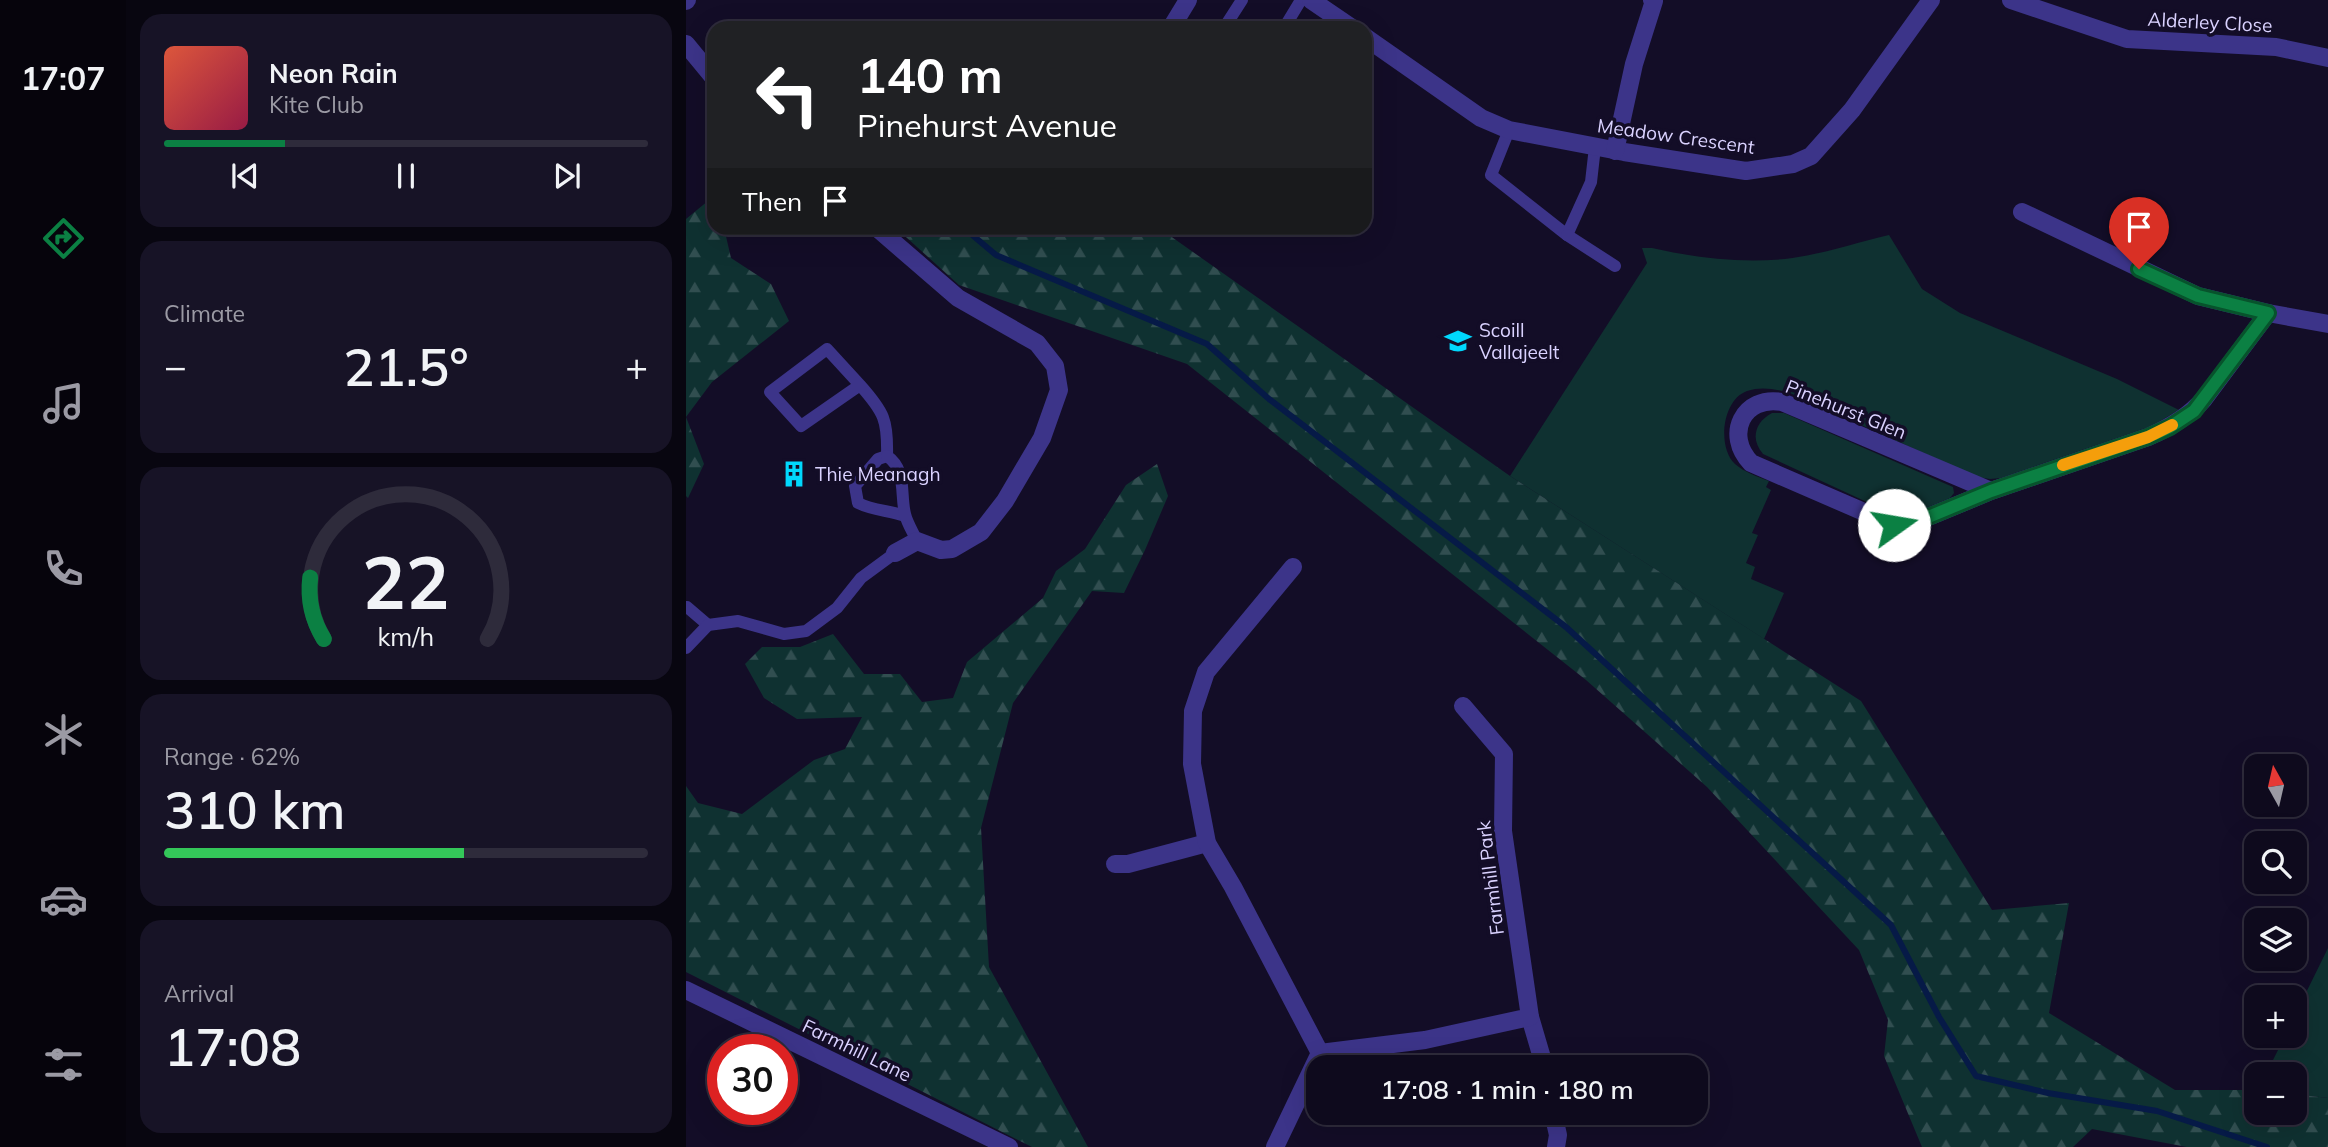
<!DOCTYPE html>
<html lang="en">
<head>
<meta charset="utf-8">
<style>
	:root { --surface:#0e0a1d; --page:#171326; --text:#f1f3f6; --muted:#9b9aa4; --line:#2e2b3b; --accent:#0b8043 }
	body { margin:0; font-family:Mulish,sans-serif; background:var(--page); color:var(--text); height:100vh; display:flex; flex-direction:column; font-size:26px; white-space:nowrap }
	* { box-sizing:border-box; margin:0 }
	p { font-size:23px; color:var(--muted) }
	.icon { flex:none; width:38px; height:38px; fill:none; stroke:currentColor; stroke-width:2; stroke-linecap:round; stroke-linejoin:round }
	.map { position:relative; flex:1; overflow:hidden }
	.sheet { display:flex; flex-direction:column; gap:14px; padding:14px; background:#080610; width:560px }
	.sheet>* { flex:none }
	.banner { position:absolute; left:21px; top:21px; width:665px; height:214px; border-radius:21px; box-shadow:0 7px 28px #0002,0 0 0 2px var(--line); background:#202124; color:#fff; overflow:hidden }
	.needle { width:46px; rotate:352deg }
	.buttons { position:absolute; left:1558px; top:754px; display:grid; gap:14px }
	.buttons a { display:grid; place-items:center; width:63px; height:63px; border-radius:14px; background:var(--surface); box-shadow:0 7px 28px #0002,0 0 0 2px var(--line); font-size:35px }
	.speed { position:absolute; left:21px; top:1034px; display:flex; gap:14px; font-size:35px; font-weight:700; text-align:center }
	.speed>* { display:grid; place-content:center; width:91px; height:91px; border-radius:50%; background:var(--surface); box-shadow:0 7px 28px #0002,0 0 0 2px var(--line); line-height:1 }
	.speed .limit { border:10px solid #d22; background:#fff; color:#111 }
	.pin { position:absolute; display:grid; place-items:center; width:60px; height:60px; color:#fff; margin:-72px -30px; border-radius:50% 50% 50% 0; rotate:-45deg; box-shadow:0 0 7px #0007 }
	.pin .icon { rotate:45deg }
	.me { position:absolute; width:77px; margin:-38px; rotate:77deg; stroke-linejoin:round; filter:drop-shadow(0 0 5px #0008) }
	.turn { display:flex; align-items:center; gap:24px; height:147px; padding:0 35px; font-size:32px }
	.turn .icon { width:91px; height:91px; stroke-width:2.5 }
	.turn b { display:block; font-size:49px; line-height:60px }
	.then { display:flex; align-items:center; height:66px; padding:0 35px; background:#0003; gap:14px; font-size:26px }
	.big { font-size:52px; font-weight:600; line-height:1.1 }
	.sheet .widget { flex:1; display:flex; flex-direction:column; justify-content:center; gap:10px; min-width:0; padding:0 24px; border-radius:21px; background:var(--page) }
	.sheet .dial { align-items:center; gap:0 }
	.dial svg { height:182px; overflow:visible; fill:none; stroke:var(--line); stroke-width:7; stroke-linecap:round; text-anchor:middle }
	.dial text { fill:var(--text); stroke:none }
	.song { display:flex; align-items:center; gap:21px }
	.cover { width:84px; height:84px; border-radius:10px; background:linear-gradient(135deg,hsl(10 70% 55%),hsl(340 70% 35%)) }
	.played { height:7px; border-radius:4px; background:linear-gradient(90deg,var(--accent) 25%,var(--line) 25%) }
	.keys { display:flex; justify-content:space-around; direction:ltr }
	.heat { display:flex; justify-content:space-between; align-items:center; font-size:38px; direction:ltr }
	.charge { height:10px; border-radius:5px; background:linear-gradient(90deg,#34c759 62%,var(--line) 0) }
	.trip { position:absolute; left:620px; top:1055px; width:402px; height:70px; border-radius:21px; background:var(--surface); box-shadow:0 7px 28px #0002,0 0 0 2px var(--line); font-weight:600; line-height:70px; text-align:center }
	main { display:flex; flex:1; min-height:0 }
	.menu { display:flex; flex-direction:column; width:126px; justify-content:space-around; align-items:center; background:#06040c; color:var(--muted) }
	.menu .icon { width:49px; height:49px }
	.menu .selected { color:var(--accent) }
	.menu b { font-size:32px; color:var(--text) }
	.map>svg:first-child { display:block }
</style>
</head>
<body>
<main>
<nav class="menu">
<b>17:07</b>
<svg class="icon selected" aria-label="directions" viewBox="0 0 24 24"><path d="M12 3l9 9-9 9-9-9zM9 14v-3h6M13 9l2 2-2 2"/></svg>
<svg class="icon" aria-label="music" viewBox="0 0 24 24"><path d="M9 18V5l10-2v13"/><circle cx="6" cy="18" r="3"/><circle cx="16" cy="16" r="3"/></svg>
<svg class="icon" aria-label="phone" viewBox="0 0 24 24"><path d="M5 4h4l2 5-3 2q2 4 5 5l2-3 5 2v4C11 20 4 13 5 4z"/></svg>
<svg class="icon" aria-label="climate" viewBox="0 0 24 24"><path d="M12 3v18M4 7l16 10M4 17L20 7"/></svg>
<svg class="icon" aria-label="car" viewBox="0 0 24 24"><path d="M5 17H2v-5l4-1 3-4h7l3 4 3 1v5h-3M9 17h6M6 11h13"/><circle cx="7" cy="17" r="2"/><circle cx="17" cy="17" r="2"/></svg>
<svg class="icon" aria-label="filters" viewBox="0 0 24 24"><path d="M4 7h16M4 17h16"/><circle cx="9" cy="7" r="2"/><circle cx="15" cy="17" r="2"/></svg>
</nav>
<section class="sheet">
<div class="widget">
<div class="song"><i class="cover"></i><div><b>Neon Rain</b><p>Kite Club</p></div></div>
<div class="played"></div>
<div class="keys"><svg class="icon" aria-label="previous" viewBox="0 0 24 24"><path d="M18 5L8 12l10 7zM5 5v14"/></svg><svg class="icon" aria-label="pause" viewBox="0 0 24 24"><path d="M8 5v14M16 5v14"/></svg><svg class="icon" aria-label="next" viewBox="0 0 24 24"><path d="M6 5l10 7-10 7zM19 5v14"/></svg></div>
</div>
<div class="widget"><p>Climate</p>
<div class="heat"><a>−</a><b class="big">21.5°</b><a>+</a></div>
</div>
<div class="widget dial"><svg viewBox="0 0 100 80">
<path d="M14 69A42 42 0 1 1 86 69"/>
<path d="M14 69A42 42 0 0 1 8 42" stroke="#0b8043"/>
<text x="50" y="56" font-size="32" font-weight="700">22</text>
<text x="50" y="72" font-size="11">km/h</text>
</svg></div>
<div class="widget"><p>Range · 62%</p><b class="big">310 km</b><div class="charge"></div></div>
<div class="widget"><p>Arrival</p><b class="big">17:08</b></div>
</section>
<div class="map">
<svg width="1642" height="1147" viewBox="0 0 1642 1147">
	<defs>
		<pattern id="forest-firs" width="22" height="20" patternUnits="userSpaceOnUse" patternTransform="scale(1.75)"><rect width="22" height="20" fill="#0f3131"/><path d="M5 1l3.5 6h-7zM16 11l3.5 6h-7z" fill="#314e50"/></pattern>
	</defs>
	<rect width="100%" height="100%" fill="#130d27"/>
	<!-- green -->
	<g fill="#0f3131">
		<path d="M1203,235L1236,289L1274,313L1431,379L1493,410L1466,426L1315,478L1304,479L1291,477L1104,393C1090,389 1075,386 1061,391C1036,400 1031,447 1049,464C1058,472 1072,477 1083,481L1080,487L1085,490L1066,533L1072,535L1060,563L1069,567L1065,579L1098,593L1078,639L824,476L961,263L956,248H966C1010,258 1053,263 1099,259C1134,255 1169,243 1203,235Z"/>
		<path d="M1086,413H1098L1267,487L1268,493L1264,498L1224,515L1218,517L1209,515L1077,454C1064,439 1069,422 1086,413Z"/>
		<path d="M1642,948V1098L1608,1094V1074H1580L1599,1036H1608V1017Z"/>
	</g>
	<!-- forest -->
	<g fill="url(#forest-firs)">
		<path d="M28,196V228H43L39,232L45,258L85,284L103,321L26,382L0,417V219Z"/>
		<path d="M210,228H473L824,476L1175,701L1306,910L1383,903L1363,1013L1489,1090H1570V1113H1608V1094L1642,1098V1147H1501L1406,1129L1387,1147H1236L1198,1056L1202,1020L1173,950L1021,787L900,680L501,364L273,285Z"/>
		<path d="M0,417L18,464L2,498L0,496Z"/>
		<path d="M471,464L482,496L459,550L438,593L406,591L327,703L295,828L303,967L402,1147H346L0,972V786L12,803L56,814L128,760L159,749L176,717L111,719L78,698L59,664L76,647H114L147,634L178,674H214L236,702L267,698L281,662L357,598L370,571L399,549L440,485Z"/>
	</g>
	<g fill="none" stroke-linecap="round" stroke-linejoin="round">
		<!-- stream -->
		<path stroke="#061a47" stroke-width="6" d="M278,228L310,255L521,344L583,399L880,627L1205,925L1253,1017L1290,1076L1362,1093L1471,1111L1581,1147"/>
		<!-- service -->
		<g stroke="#3c3489" stroke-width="12">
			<path d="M538,28L556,0"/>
			<path d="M598,28L615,0"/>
			<path d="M823,130L805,175L881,235L905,182L909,147"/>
			<path d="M881,235L929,266"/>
			<path d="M174,385L141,349L84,392L115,426L174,385C198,412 202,420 201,456"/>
			<path d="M201,456L192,459L169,486L172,503C188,511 203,510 219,516"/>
			<path d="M201,456C221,470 214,493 219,514C221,523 227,532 231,541"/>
			<path d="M1,607L22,625"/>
			<path d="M0,648L22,625L52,621L98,634L120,631L151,608L175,578L209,553"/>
		</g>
		<!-- minor -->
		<g stroke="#3c3489" stroke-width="18">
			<path d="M625,0L666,28"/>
			<path d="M1325,0L1441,39L1590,47L1642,58"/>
			<path d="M0,1L1,0"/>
			<path d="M485,28L502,0"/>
			<path d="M679,37L795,118L823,130L938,152L1060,171L1107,164L1125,156L1166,110L1245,0"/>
			<path d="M0,44L28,78"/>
			<path d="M929,151L948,64L968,1L966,0"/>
			<path d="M1336,212L1512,296L1582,313L1642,324"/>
			<path d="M191,228L272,298L351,343L369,366L373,390L356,438L319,501L295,532L266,549L255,550L231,541L209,553"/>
			<path d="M1305,491L1096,402C1057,395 1038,435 1065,463L1208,525H1223L1305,491L1462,437C1483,428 1503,416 1518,399L1582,313"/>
			<path d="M429,864H442L521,843"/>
			<path d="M0,990L323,1147"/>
			<path d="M844,1017L859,1068"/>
			<path d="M634,1053L739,1040L844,1017L817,831L818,754L777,706"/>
			<path d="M867,1113L872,1135L870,1147"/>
			<path d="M589,1147L634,1053L547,887L521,843L506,764L507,711L520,672L607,567"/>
		</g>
	</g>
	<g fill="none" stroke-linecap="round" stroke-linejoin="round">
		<!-- route casing -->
		<g stroke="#07532c" stroke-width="18">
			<path id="route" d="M1208,525H1223L1305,491L1462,437L1484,427L1508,411L1582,313L1512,296L1453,269"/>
		</g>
		<!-- route -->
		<use href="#route" stroke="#0b8043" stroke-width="12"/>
		<!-- slow -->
		<path stroke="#f59e0b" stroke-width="12" d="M1377,465L1462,437L1486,425"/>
	</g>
	<!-- icons -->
	<defs>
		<g id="school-bare" transform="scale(2.1)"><path d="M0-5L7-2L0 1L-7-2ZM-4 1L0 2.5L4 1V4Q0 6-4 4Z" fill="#00d8fd" stroke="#130d27" stroke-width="2.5" paint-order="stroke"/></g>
		<g id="building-bare" transform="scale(2.1)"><path d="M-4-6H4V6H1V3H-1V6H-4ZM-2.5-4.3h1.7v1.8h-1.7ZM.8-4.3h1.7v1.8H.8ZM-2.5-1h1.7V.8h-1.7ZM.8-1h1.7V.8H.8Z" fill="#00d8fd" stroke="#130d27" stroke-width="2.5" paint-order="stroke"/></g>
	</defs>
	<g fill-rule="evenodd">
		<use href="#school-bare" x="772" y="341"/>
		<use href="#building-bare" x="108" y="474"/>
	</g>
	<g text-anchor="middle" stroke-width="7" stroke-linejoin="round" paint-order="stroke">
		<!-- street labels -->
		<g font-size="19" fill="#dad2ff" stroke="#130d27">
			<text transform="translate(1524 22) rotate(3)" y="7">Alderley Close</text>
			<text transform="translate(990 136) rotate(8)" y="7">Meadow Crescent</text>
			<text transform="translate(1160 409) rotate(22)" y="7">Pinehurst Glen</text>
			<text transform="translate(804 878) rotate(-97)" y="7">Farmhill Park</text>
			<text transform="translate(171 1050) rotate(26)" y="7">Farmhill Lane</text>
		</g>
		<!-- poi labels -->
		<g font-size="19" fill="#dad2ff" stroke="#130d27" text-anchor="start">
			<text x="793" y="337">Scoill<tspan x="793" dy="22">Vallajeelt</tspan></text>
			<text x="129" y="481">Thie Meanagh</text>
		</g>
	</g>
</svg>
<div class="buttons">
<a><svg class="needle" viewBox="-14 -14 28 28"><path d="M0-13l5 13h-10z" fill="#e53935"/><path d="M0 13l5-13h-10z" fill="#9b9aa4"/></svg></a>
<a><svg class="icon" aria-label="search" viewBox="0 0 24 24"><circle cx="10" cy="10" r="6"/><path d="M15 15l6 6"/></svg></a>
<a><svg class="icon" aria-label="layers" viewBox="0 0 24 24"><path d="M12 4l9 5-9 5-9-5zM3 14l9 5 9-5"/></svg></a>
<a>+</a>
<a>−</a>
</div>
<div class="speed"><div class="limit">30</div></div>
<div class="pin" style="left:1453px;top:269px;background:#d93025"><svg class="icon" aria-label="arrive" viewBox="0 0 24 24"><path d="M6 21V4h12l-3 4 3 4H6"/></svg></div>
<svg class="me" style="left:1208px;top:525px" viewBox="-20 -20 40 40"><circle r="19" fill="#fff"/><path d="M0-13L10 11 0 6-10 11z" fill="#0b8043"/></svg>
<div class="trip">17:08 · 1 min · 180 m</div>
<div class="banner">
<div class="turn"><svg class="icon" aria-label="left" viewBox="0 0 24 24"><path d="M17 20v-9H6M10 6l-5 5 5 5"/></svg><div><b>140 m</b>Pinehurst Avenue</div></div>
<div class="then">Then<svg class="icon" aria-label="arrive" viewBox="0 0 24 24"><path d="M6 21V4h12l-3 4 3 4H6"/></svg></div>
</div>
</div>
</main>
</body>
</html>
